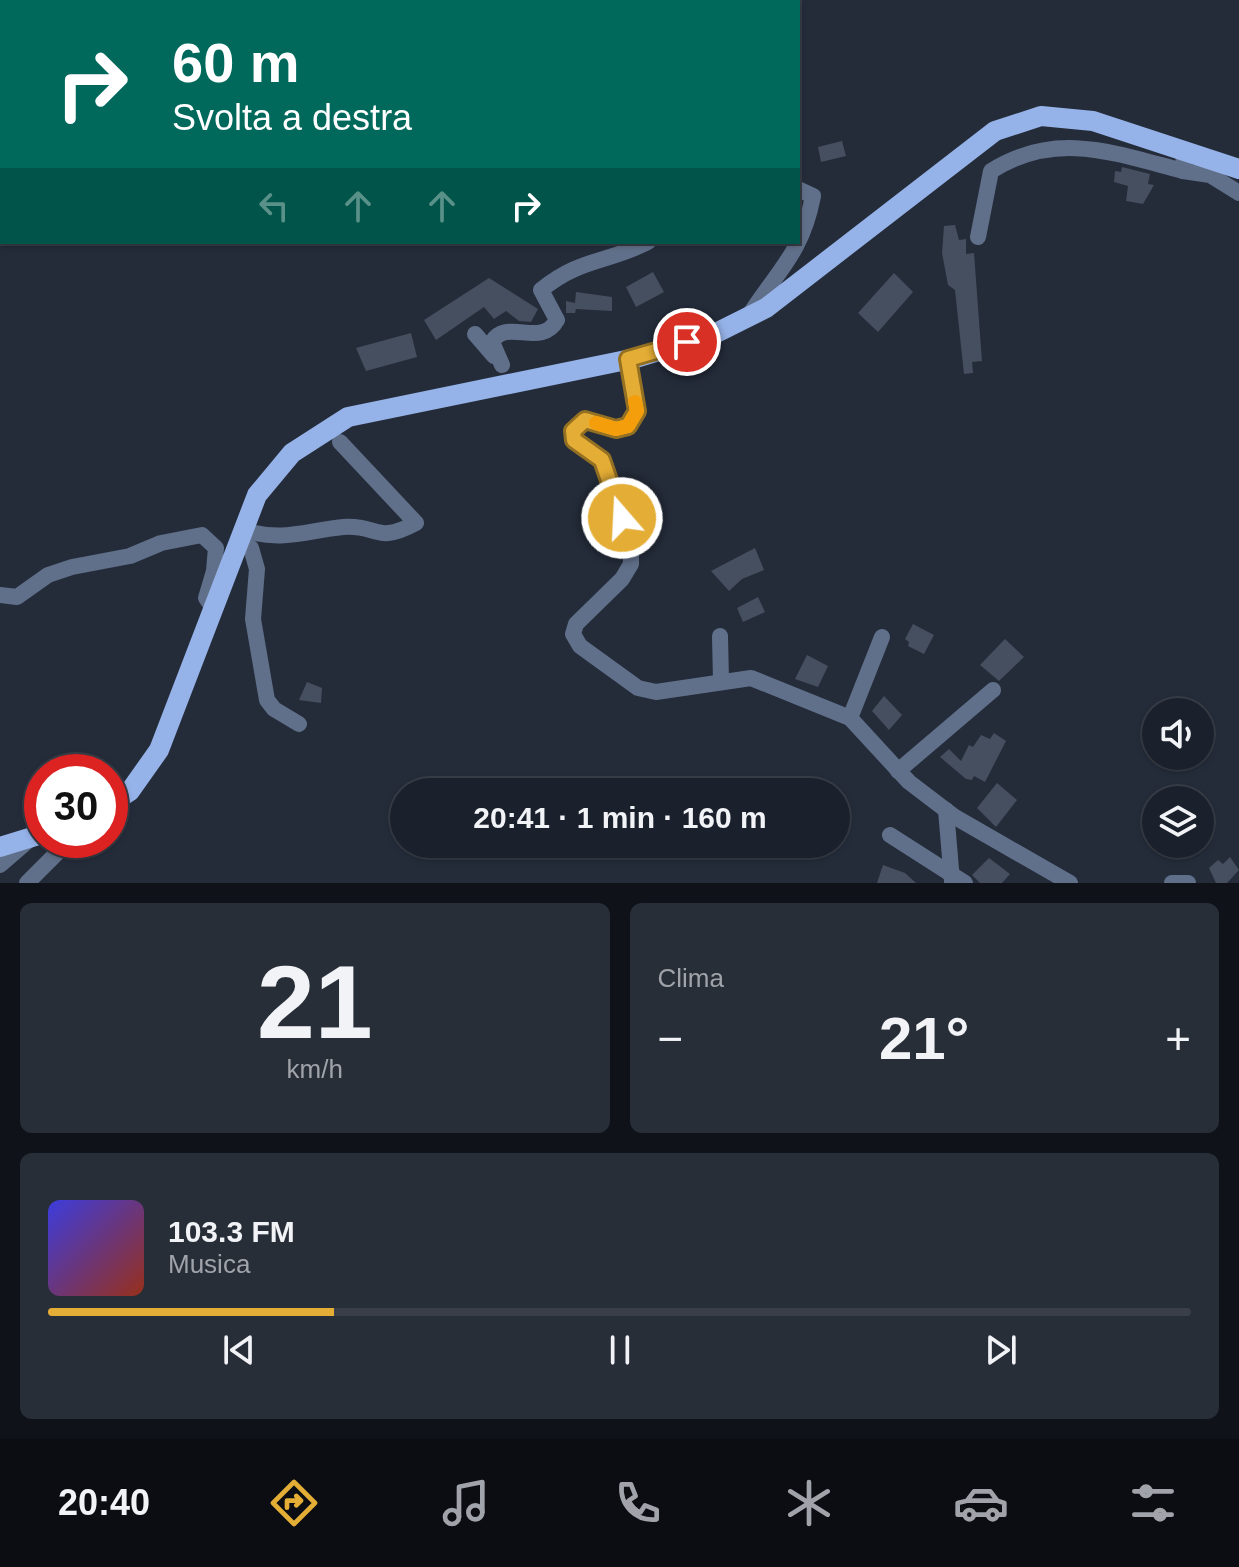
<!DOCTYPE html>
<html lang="it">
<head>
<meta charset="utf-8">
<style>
	:root { --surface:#1b212c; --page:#282e38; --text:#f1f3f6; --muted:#a0a3a9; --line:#393e48; --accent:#e4ad35 }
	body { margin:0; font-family:Helvetica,sans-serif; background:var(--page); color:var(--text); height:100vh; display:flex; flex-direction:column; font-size:30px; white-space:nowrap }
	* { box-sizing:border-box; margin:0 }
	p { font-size:26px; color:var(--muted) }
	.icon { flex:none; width:44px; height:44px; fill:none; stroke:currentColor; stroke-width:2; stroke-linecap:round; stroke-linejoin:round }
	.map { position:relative; height:883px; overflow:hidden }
	.details { display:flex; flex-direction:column; gap:20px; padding:20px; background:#0f1218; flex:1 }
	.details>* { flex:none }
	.top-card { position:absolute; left:0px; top:0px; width:800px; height:244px; box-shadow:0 2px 6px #0004,0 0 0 2px var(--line); background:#00695c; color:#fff; overflow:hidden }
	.controls { position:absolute; left:1142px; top:698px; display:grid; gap:16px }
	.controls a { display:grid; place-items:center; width:72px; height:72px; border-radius:50%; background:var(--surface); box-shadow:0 2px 6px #0004,0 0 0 2px var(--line); font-size:40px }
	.speed { position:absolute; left:24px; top:754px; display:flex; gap:16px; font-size:40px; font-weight:700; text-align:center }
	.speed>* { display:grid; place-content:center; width:104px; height:104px; border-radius:50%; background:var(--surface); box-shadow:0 2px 6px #0004,0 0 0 2px var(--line); line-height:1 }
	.speed .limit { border:12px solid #d22; background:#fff; color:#111 }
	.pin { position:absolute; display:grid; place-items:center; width:68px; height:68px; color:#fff; margin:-34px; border:4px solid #fff; border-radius:50%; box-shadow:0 2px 8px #0007 }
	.me { position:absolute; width:88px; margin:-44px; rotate:341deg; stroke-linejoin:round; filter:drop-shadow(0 0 6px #0008) }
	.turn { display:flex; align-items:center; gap:28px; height:168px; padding:0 40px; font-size:36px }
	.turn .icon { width:104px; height:104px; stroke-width:2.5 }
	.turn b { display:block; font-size:56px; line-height:68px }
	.lanes { display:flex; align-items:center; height:76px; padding:0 40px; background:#0003; justify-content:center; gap:40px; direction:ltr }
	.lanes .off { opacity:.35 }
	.big { font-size:60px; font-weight:600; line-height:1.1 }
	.details .card { flex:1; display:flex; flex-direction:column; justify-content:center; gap:12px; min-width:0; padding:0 28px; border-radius:12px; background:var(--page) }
	.details .dial { align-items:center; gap:0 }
	.dial b { font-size:104px; line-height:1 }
	.song { display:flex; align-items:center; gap:24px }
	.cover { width:96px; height:96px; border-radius:12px; background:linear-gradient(135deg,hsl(240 70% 55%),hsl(10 70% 35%)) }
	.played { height:8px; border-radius:4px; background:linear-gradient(90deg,var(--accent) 25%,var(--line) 25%) }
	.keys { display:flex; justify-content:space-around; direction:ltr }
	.heat { display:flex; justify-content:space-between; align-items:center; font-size:44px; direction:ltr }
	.details .tiles { flex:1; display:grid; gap:20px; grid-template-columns:1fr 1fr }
	.card:last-child { grid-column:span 2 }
	.trip { position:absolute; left:390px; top:778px; width:460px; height:80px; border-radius:40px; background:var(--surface); box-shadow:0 2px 6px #0004,0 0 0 2px var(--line); font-weight:600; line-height:80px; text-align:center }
	.dock { display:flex; height:128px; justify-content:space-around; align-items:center; background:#0b0d12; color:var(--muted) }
	.dock .icon { width:56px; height:56px }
	.dock .selected { color:var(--accent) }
	.dock b { font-size:36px; color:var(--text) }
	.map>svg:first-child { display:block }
</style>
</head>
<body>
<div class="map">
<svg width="1239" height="883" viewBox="0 0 1239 883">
	<rect width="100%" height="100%" fill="#242c3a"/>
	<!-- building -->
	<g fill="#464f5f">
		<path d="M842,141L846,156L821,162L818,147Z"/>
		<path d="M1122,167L1150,174L1148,184L1154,185L1143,204L1126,201L1128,186L1114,182L1115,171L1121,172Z"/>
		<path d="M955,225L959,240L966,239V254L974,253L982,361L972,362L973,373L964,374L955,290L948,285L942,253L944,226Z"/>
		<path d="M653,272L664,292L636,307L626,287Z"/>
		<path d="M894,273L913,292L878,332L858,313Z"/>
		<path d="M489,278L538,309L531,322L519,321L506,311L494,319L484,307L436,340L424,320Z"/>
		<path d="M576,292L612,297V311L576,309L575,313H566V301L575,303Z"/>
		<path d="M411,333L417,357L366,371L356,348Z"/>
		<path d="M755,548L764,570L742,579L729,591L711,571Z"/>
		<path d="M758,597L765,612L743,622L737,608Z"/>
		<path d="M913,624L934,635L924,654L908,646L909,642L905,639Z"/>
		<path d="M1005,639L1024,657L999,681L980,665Z"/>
		<path d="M807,655L828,666L818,687L795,679Z"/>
		<path d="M307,682L322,688L321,703L299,700Z"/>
		<path d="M884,696L902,715L889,730L872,711Z"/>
		<path d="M994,733L1006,741L985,782L974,776L972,780L966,779L940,757L949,749L961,761L969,745L973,747L981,735L990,739Z"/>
		<path d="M997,783L1017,800L996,827L977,808Z"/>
		<path d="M1230,857L1239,870L1227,883H1216L1209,868L1218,860L1223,864Z"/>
		<path d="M989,858L1010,874L1002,883H980L972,875Z"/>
		<path d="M883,865L905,873L916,883H877Z"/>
	</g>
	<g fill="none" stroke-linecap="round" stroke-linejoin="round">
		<!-- minor -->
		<g stroke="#61708a" stroke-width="16">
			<path d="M426,2L429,0"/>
			<path d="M0,52H2"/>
			<path d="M1183,171L1210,175L1239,193"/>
			<path d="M978,237L991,171C1056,130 1114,153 1183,171L1184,151"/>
			<path d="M748,317C777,271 802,254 813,196L798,189"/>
			<path d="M475,334L494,356"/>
			<path d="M628,359L637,411L628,426L616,429L585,420L573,431L574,440L602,460L631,546V564L622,579L576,624L573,634L580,646L638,688L656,692L751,678L850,718L909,782L955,817L1070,883"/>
			<path d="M502,365L492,342C507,317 541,349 557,320L541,290C580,258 607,263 648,242"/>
			<path d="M243,530C283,542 304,531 343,527C378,524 375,545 416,523L340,442"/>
			<path d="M251,548L257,569L253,619L267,700L274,709L299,724"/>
			<path d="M0,595L17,597L48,575L72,567L130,556L161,543L202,535L216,548L214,571L206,598L213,608"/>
			<path d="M720,636L721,681"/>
			<path d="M850,718L882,637"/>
			<path d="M898,771L993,690"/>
			<path d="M946,810L952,881"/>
			<path d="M890,835L965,883"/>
			<path d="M0,865L29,840"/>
			<path d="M27,883L70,840"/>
			<path d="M1172,883H1188"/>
		</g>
		<!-- major -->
		<g stroke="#96b3e9" stroke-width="20">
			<path d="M266,0L272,2"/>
			<path d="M463,2L465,0"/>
			<path d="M110,804L130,791L159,750L257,495L292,453L348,417L636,358L712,335L766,308L995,131L1041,116L1093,121L1239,169"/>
			<path d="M0,847L42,834"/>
		</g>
	</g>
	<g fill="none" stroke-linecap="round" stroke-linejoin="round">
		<!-- route casing -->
		<g stroke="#947022" stroke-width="20">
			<path id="route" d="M622,518L602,460L574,440L573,431L585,420L616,429L628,426L637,411L628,359L687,342"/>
		</g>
		<!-- route -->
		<use href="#route" stroke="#e4ad35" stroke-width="14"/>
		<!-- slow -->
		<path stroke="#f59e0b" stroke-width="14" d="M596,423L616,429L628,426L637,411L635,402"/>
	</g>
</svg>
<div class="controls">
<a><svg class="icon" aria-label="sound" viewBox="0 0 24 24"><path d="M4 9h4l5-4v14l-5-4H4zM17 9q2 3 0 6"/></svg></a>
<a><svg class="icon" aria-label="layers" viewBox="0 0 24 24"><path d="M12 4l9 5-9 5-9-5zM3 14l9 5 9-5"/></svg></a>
</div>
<div class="speed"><div class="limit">30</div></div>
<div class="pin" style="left:687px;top:342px;background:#d93025"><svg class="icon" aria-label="arrive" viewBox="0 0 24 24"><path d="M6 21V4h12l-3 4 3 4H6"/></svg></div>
<svg class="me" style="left:622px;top:518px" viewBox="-20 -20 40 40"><circle r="17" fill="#e4ad35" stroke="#fff" stroke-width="3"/><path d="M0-11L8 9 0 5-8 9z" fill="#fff"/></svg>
<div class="trip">20:41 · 1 min · 160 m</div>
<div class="top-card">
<div class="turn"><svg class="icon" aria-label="right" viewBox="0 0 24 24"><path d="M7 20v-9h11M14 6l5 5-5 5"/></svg><div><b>60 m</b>Svolta a destra</div></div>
<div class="lanes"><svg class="icon off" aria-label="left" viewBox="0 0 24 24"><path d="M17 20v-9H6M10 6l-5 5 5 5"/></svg><svg class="icon off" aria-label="ahead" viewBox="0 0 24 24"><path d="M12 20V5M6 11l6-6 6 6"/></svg><svg class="icon off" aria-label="ahead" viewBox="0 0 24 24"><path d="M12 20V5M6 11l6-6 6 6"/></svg><svg class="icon" aria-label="right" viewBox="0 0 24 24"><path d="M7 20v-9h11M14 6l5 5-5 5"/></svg></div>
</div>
</div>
<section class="details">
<div class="tiles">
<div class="card dial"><b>21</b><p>km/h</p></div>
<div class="card"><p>Clima</p>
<div class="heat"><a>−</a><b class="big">21°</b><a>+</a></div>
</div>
<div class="card">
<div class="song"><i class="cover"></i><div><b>103.3 FM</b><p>Musica</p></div></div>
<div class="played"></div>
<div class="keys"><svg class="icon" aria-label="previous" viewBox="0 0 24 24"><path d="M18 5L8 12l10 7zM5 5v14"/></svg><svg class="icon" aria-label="pause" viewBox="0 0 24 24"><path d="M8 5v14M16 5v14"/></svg><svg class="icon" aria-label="next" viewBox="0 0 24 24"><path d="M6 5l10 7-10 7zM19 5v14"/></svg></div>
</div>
</div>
</section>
<nav class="dock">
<b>20:40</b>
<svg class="icon selected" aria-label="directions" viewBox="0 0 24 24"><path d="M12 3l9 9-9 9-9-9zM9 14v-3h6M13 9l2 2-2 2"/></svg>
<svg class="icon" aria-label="music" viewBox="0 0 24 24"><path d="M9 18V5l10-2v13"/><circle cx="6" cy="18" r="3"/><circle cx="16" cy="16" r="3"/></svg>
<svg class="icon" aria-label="phone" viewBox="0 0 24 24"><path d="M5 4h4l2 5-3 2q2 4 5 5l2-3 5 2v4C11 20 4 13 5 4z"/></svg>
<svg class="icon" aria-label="climate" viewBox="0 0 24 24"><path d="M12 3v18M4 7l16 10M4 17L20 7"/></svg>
<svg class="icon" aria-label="car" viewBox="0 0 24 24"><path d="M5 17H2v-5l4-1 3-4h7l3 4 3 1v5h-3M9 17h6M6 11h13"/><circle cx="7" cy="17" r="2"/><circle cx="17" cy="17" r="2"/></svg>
<svg class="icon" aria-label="filters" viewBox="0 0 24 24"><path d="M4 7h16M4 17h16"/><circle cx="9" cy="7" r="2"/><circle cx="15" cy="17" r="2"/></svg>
</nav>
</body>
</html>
